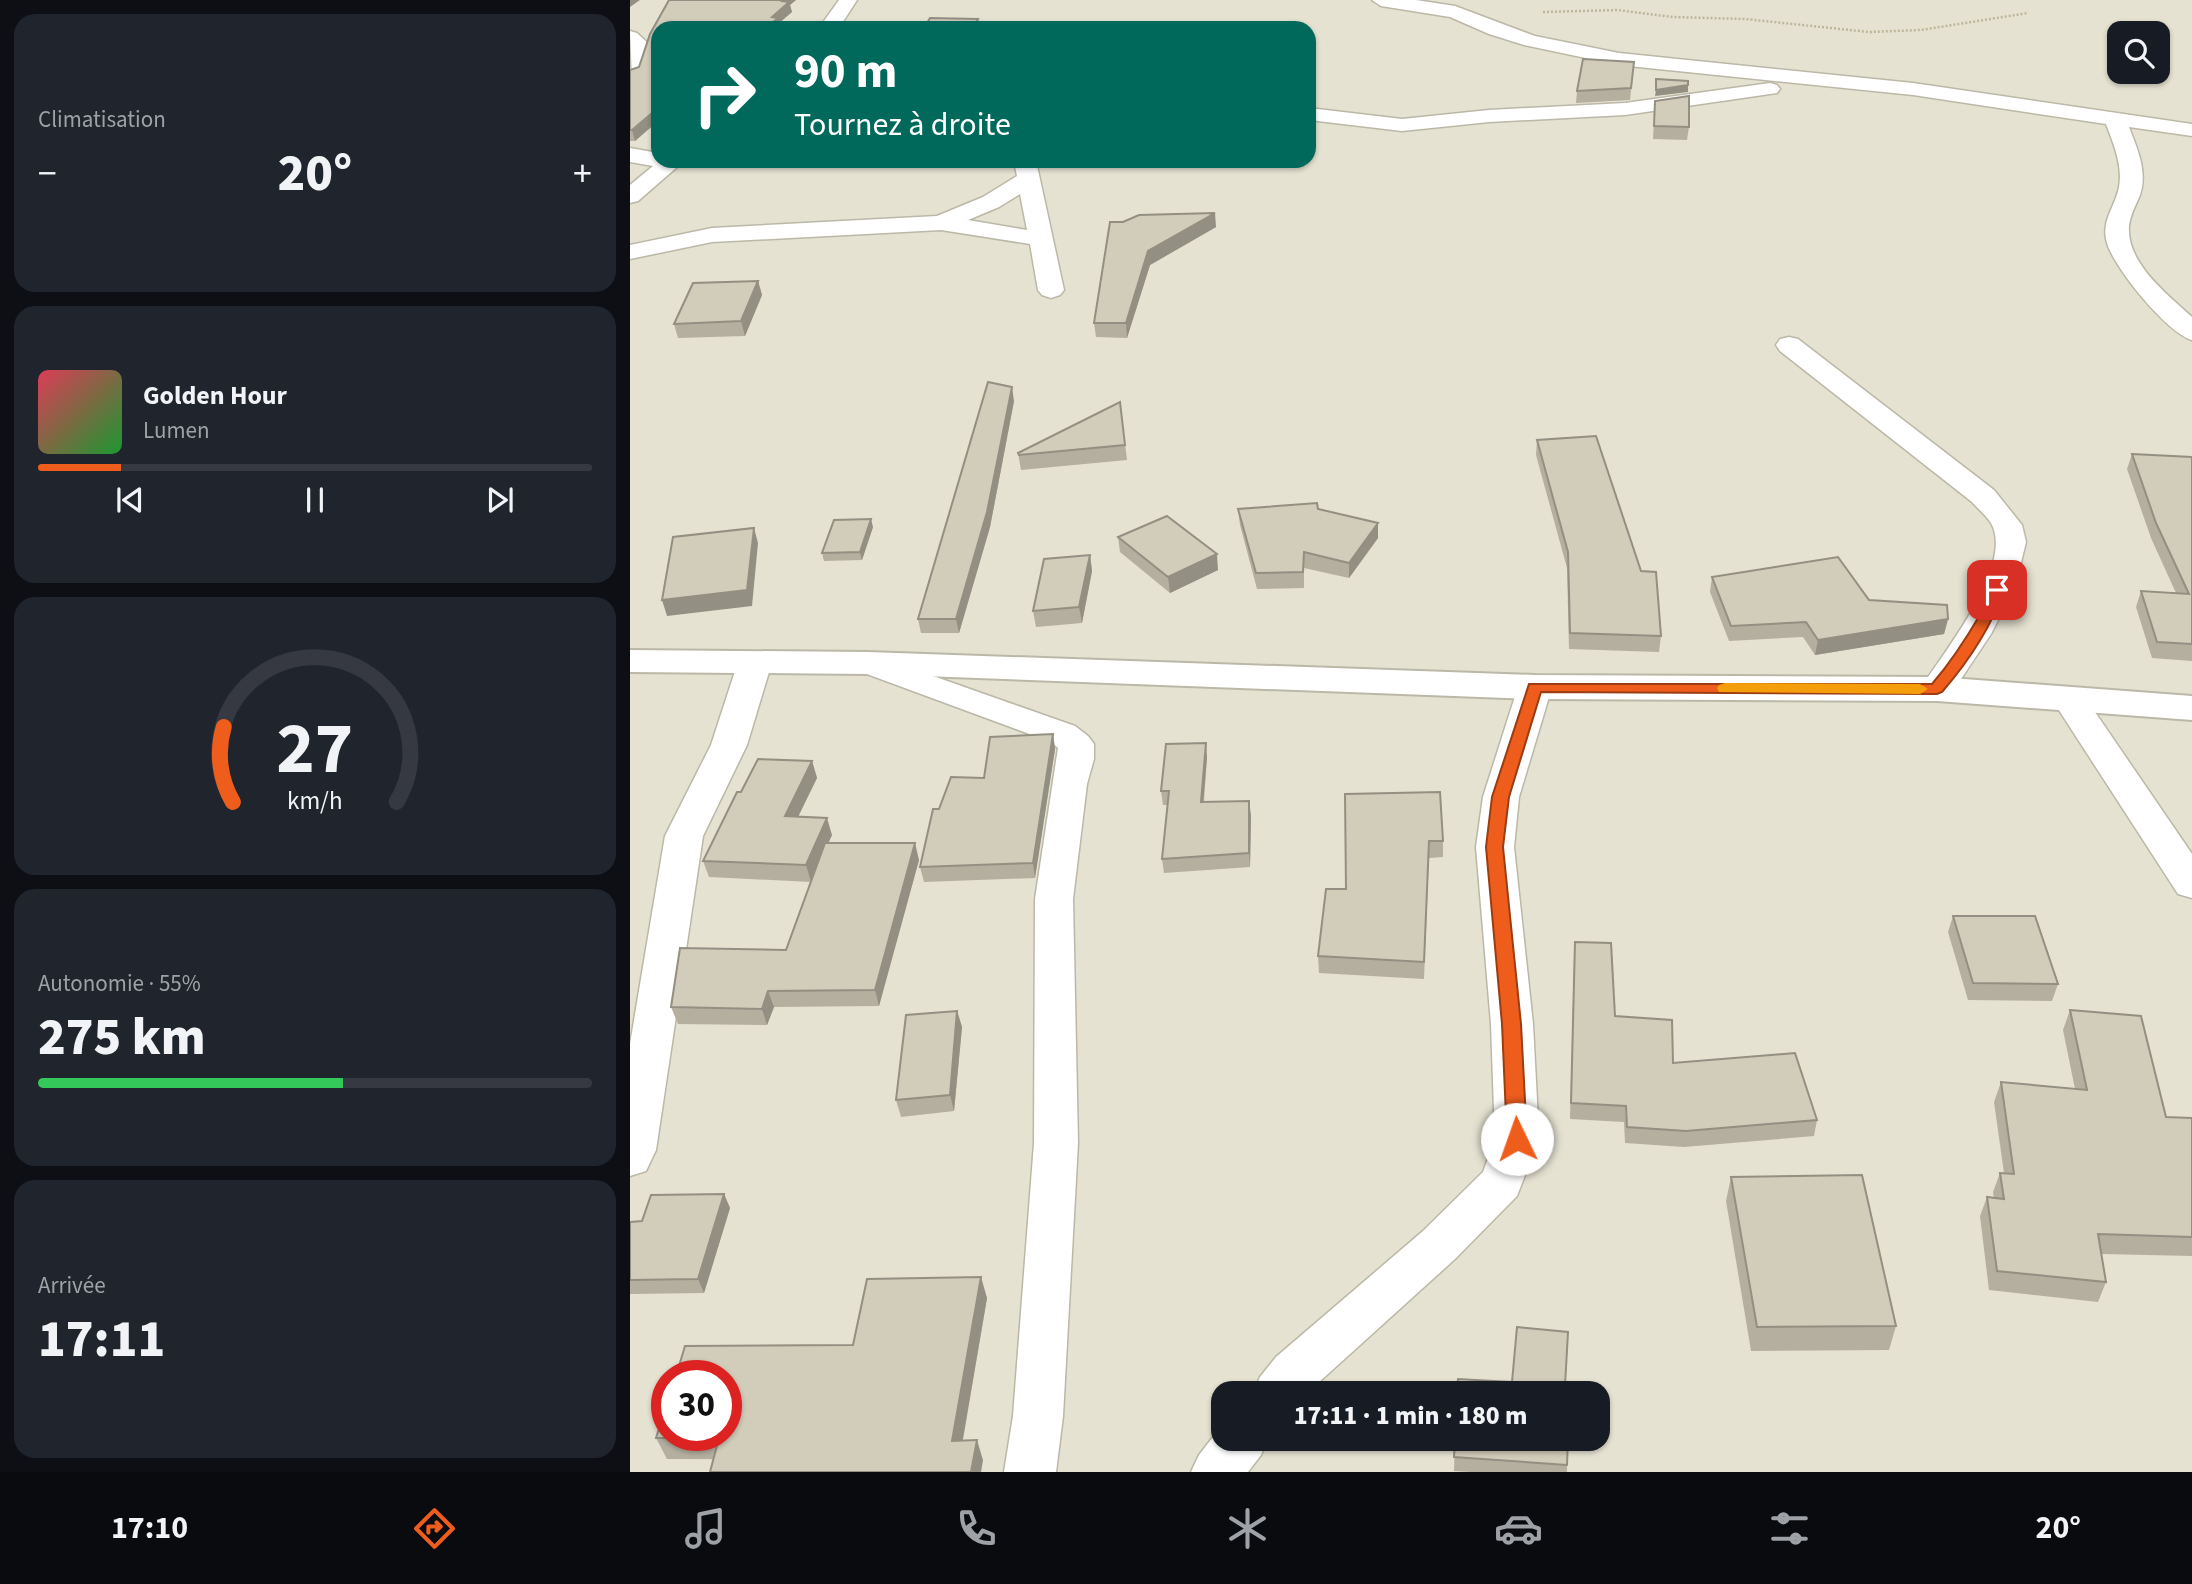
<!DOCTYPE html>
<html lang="fr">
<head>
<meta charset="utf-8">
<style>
	:root { --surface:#171b24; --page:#20242c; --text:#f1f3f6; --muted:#9ea1a6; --line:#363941; --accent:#ef5d1d }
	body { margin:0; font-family:"Source Sans 3",sans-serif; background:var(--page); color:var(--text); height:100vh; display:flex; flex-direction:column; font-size:26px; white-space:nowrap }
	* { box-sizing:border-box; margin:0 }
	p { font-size:23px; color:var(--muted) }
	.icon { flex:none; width:38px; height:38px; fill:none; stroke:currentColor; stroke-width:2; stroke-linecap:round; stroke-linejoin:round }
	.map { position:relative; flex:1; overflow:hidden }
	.panel { display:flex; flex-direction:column; gap:14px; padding:14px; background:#0d0f14; width:630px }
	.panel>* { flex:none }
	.banner { position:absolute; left:21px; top:21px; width:665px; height:147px; border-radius:21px; box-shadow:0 2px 5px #0004; background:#00695c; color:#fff; overflow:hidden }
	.controls { position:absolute; left:1477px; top:21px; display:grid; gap:14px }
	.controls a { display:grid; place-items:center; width:63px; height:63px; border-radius:14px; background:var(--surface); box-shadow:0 2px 5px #0004; font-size:35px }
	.speed { position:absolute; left:21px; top:1360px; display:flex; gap:14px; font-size:35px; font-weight:700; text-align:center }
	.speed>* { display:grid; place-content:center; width:91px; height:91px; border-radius:50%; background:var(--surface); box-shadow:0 2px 5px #0004; line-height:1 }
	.speed .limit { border:10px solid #d22; background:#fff; color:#111 }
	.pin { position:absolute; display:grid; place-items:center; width:60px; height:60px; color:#fff; margin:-30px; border-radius:14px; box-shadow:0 4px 10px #0006 }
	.me { position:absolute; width:77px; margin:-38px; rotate:357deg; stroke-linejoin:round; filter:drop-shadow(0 0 5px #0008) }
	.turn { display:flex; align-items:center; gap:24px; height:147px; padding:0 28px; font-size:32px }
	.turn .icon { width:91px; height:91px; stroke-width:2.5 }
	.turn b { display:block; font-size:49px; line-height:60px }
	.big { font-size:52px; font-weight:800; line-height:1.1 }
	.panel .tile { flex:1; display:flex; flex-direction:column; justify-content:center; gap:10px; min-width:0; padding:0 24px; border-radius:21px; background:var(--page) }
	.panel .dial { align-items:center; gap:0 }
	.dial svg { height:182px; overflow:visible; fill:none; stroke:var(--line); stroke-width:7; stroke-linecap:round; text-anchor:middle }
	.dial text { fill:var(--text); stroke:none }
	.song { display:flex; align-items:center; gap:21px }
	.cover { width:84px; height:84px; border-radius:10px; background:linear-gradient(135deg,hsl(350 70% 55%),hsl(130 70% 35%)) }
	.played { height:7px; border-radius:4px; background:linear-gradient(90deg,var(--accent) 15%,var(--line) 15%) }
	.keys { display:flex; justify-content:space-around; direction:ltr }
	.heat { display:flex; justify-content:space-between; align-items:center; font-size:38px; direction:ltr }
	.charge { height:10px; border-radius:5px; background:linear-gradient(90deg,#34c759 55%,var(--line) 0) }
	.trip { position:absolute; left:581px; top:1381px; width:399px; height:70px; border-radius:21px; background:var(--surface); box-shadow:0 2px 5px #0004; font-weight:800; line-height:70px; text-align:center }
	.tabs { display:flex; height:112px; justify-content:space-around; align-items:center; background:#090b0e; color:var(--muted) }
	.tabs .icon { width:49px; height:49px }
	.tabs .active { color:var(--accent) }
	.tabs b { font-size:32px; color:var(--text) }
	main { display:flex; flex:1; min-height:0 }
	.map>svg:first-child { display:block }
</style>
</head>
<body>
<main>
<section class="panel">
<div class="tile"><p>Climatisation</p>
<div class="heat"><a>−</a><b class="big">20°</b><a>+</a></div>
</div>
<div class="tile">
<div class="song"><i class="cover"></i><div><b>Golden Hour</b><p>Lumen</p></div></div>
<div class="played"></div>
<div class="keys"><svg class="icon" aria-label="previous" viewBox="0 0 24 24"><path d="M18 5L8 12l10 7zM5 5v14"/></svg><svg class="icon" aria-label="pause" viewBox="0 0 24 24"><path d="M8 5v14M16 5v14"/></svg><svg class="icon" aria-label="next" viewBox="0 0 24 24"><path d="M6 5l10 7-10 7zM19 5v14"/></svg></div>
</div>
<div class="tile dial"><svg viewBox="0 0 100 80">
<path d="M14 69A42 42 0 1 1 86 69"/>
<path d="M14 69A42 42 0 0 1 10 36" stroke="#ef5d1d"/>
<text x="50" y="56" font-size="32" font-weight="700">27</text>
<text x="50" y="72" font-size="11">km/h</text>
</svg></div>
<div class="tile"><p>Autonomie · 55%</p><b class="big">275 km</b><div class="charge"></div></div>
<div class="tile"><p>Arrivée</p><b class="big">17:11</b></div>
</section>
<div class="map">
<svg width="1562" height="1472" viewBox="0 0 1562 1472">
	<rect width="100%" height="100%" fill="#f1efe4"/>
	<!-- residential -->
	<path fill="#e5e2d2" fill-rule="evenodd" d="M0,0H1562V1472H0ZM28,28H679V161H28ZM1489,33H1528V72H1489ZM37,1376H96V1435H37ZM593,1393H968V1438H593Z"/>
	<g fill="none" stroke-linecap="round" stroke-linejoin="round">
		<!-- minor casing -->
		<g stroke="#bcb8a7" stroke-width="3">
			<g id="minor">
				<path d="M209,0H227L209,28H189Z"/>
				<path d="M742,0H786L825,6L905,36L989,53L1283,83L1562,124V136L1499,127C1507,148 1518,172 1510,195C1506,205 1500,215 1499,226C1496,263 1538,295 1562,317V340C1538,334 1480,264 1476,239C1472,219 1486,205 1489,187C1493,165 1483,143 1476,124L1283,95L989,65L894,45L859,34L820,17L751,6Z"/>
				<path d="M0,31L7,33L21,46L9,76L2,78Z"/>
				<path d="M1140,83L1147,85L1150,89L1147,93L995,115L859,122L772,131L679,120V108L772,119L859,110L995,103Z"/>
				<path d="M0,148L28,153V161H54L8,201L0,203V185L23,166L0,162Z"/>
				<path d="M384,161H406L434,290L430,295L421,298L412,295L408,290L400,244L311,230L82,242L0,259V245L82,228L307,216L353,197L387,176ZM390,194L397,230L338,220L369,207Z"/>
				<path d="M1159,337L1168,339L1364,490L1392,525L1396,542L1385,587L1361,634L1319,697L1307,700L1295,697L1290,689C1312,655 1385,565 1361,523C1356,515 1348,509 1342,502L1150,351L1146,345L1150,339Z"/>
				<path d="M125,652L137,655L142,662L117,745L73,836L26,1150L16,1171L0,1176V1044L35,836L81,745L108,662L113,655Z"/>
				<path d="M238,653L445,726L458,736L464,744V759L457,784L443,899L448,1143L433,1416L426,1472H374L383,1416L404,1143L405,899L428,748L421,742L226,670L221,663L226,656Z"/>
				<path d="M905,676L917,679L922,687L889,797L884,847L903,1024L909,1139L887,1196L825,1259L677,1393H623L630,1377L646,1357L793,1231L853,1172L865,1139L861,1024L846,847L853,797L888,687L893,679Z"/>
				<path d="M1440,690L1452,693L1562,854V898L1548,894L1423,701L1428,693Z"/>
				<path d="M593,1424V1438H638L631,1455L618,1472H561L569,1455Z"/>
			</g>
		</g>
		<!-- tertiary casing -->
		<g stroke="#bcb8a7" stroke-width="4">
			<path id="tertiary" d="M0,650L238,652L905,675L1307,677L1562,696V720L1307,701L905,699L238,674L0,672Z"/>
		</g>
		<!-- path -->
		<path stroke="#bdb699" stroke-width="2.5" stroke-dasharray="2 2" stroke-linecap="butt" d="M913,12L988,10L1043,17L1115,19L1239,32L1291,30L1398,13"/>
		<!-- minor -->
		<use href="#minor" fill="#fff" fill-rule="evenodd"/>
		<!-- tertiary -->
		<use href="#tertiary" fill="#fff" fill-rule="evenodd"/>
	</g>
	<!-- wall -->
	<g fill="#b5afa0">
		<path d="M39,0H166L160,5L162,12L149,23L150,28H28V121L5,141H0V70L9,67L20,34Z"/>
		<path d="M1004,62L1000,100L946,103L947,91Z"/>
		<path d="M1025,101L1059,127L1057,140L1023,139Z"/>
		<path d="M480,222L586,227L520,265L497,338L466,337L464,323Z"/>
		<path d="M128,281L132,295L115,336L48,338L44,324Z"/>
		<path d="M384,401L360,527L329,633H291L288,619Z"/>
		<path d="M490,402L497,460L391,470L388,453Z"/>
		<path d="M907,440L1031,636L1029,652L939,649L937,568L906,455Z"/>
		<path d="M1502,454L1562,457V661L1522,658L1506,607L1511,591L1546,593L1521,538L1497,469Z"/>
		<path d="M608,509H688L748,523V538L719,578L674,568V588L627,589L610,525Z"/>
		<path d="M243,527L232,560L194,561L192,553Z"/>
		<path d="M488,537L588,570L540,593L490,552Z"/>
		<path d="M460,555L462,571L452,623L406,627L403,611Z"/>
		<path d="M1082,577L1239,600L1318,619L1314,634L1185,655L1173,637L1099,641L1080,592Z"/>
		<path d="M423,734L425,749L405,878L294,882L290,867L309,809Z"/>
		<path d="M577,757L574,802L621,815L620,867L534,873L532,859L537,805H533L531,791Z"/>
		<path d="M182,761L187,778L168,817L202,835L198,843L289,860L249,1006L144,1007L137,1025L48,1024L41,1007L156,950L181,882L79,877L73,861L111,792Z"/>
		<path d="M715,794L813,841V857L799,858L794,979L689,973L688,956L716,889Z"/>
		<path d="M1323,916L1428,984L1422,1001L1338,1000L1318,932Z"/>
		<path d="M945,942L985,1016L1043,1063L1187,1120L1184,1136L1054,1147L995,1143L994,1122L940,1119L944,958Z"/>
		<path d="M1440,1010L1536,1117L1562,1118V1256L1471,1254L1476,1282L1468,1302L1359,1290L1350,1216L1357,1197L1364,1198L1363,1192L1370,1173H1374L1364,1102L1371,1082L1445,1089L1433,1030Z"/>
		<path d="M327,1011L332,1027L324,1111L271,1117L266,1100Z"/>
		<path d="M1101,1177L1266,1326L1259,1350L1121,1351L1096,1201Z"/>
		<path d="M94,1194L100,1208L74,1293L0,1294V1222L12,1221Z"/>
		<path d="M357,1298L333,1440L353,1460L37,1459L26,1438L223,1345Z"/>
		<path d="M825,1438L937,1465V1472H840L824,1471Z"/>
	</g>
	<!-- shaded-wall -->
	<g fill="#938f82">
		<path d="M0,0H10L0,7Z"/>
		<path d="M153,0H166L160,5L162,12L149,23L150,28H136Z"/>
		<path d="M348,19L350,28H343Z"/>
		<path d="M1058,85V92L1025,96L1026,90Z"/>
		<path d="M28,108V121L5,141L2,130Z"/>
		<path d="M585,213L586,227L520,265L497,338L496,323L518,251Z"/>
		<path d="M128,281L132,295L115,336L111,321Z"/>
		<path d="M382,387L384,401L360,527L329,633L326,619Z"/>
		<path d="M241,519L243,527L232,560L230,552Z"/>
		<path d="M748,523V538L719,578V563Z"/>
		<path d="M124,528L128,543L122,606L37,616L32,600Z"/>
		<path d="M587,554L588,570L540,593L538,577Z"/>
		<path d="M460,555L462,571L452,623L449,607Z"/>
		<path d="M1318,619L1314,634L1185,655L1188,640Z"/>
		<path d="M423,734L425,749L405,878L403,863Z"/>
		<path d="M576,743L577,757L572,816L571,802Z"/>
		<path d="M182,761L187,778L160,833L155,816Z"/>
		<path d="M619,801L621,815L620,867L619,853Z"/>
		<path d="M197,818L202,835L181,882L176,865Z"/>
		<path d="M285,843L289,860L249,1006L245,990Z"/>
		<path d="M138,991L144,1007L137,1025L132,1009Z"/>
		<path d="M327,1011L332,1027L324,1111L320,1095Z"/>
		<path d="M94,1194L100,1208L74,1293L68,1279Z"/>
		<path d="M351,1277L357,1298L329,1461L322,1441Z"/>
		<path d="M347,1440L353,1460L351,1472H341Z"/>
	</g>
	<!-- building -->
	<g fill="#d2ccba" stroke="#938f82" stroke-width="2">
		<path d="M39,0H153L152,1L159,2L142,17L148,18L136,28H28V108L2,130H0V70L9,67L20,34Z"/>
		<path d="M300,18L348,19L343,28H294Z"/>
		<path d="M953,59L1004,62L1001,88L947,91Z"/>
		<path d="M1026,79L1058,81V85L1026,90Z"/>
		<path d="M1059,96V127L1024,126L1025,101Z"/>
		<path d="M585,213L518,251L496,323H464L480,222H493L509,215Z"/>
		<path d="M128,281L111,321L44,324L63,283Z"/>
		<path d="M358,382L382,387L357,512L326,619H288Z"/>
		<path d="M490,402L495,445L389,455L388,453Z"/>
		<path d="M966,436L1011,571L1026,572L1031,636L940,633L938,552L907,440Z"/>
		<path d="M1502,454L1562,457V644L1527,642L1511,591L1559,594L1526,523Z"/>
		<path d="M687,503L688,509L748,523L719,563L674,552L673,572L626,573L608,509Z"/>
		<path d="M537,516L587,554L538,577L488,537Z"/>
		<path d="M241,519L230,552L192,553L204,520Z"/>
		<path d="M124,528L117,590L32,600L43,537Z"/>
		<path d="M460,555L449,607L403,611L414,559Z"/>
		<path d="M1208,557L1239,600L1317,605L1318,619L1188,640L1176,622L1101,626L1082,577Z"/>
		<path d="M423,734L403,863L290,867L303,809H309L321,777L354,778L360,737Z"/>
		<path d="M576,743L571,802L619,801V853L532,859L539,791H531L536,744Z"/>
		<path d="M128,759L182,761L155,816L197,818L176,865L73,861L107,792H111Z"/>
		<path d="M810,792L813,841H799L794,962L688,956L696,889H716L715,794Z"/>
		<path d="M195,843H285L245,990L138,991L132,1009L41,1007L50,948L156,950Z"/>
		<path d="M1323,916H1405L1428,984L1343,983Z"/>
		<path d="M945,942L981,943L985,1016L1042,1020L1043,1063L1165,1053L1187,1120L1056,1131L997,1127L996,1106L941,1103Z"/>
		<path d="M1440,1010L1511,1016L1536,1117L1562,1118V1237L1468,1234L1476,1282L1367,1271L1357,1197L1374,1199L1370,1173L1384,1174L1371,1082L1457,1090Z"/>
		<path d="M327,1011L320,1095L266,1100L276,1015Z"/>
		<path d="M1232,1175L1266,1326L1127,1327L1101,1177Z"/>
		<path d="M94,1194L68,1279L0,1280V1222L12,1221L21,1195Z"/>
		<path d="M351,1277L322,1441L347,1440L341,1472H80L89,1438H26L37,1403V1435H96V1376H46L55,1346L223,1345L237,1279Z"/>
		<path d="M887,1327L938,1332L935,1386H939L938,1393H827L828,1379L882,1382Z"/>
		<path d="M825,1438H938L937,1465L824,1457Z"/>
	</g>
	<!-- route -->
	<path fill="#ef5d1d" stroke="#9b3c13" stroke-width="2" d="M1367,585L1374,590C1361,628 1338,662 1312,692L1307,694L911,692L879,797L873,847L891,1024L897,1139L894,1145L887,1147L880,1145L877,1139L872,1024L856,847L862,797L899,684H1302C1321,662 1336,639 1351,613C1356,604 1356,589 1367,585Z"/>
	<!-- slow -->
	<path fill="#f59e0b" d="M1095,683L1290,684L1298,689L1290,694L1089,692L1087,688L1089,685Z"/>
</svg>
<div class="controls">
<a><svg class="icon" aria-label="search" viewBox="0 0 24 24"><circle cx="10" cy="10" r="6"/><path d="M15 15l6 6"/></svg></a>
</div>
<div class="speed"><div class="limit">30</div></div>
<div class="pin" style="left:1367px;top:590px;background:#d93025"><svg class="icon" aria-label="arrive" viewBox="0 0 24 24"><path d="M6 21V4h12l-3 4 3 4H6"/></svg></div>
<svg class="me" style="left:887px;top:1139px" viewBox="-20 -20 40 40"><circle r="19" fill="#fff"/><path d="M0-13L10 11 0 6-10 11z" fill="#ef5d1d"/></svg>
<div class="trip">17:11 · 1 min · 180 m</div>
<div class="banner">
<div class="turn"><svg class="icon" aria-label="right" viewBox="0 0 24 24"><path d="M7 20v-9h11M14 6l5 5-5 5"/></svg><div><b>90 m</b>Tournez à droite</div></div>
</div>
</div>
</main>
<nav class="tabs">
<b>17:10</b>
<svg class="icon active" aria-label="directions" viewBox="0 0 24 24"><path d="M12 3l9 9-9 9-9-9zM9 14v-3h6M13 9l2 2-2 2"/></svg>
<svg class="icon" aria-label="music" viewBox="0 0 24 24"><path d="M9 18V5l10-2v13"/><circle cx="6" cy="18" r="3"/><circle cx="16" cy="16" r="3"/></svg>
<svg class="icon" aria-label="phone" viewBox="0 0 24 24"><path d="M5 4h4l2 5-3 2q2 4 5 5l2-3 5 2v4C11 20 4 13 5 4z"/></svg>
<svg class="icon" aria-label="climate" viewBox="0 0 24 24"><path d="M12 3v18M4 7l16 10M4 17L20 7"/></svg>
<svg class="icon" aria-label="car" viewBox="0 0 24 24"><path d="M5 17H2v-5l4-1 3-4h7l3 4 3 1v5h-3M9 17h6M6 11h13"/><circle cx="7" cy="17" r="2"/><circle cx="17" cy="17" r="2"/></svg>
<svg class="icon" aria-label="filters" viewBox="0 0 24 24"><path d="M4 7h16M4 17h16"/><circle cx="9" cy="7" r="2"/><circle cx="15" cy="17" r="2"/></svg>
<b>20°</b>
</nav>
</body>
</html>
